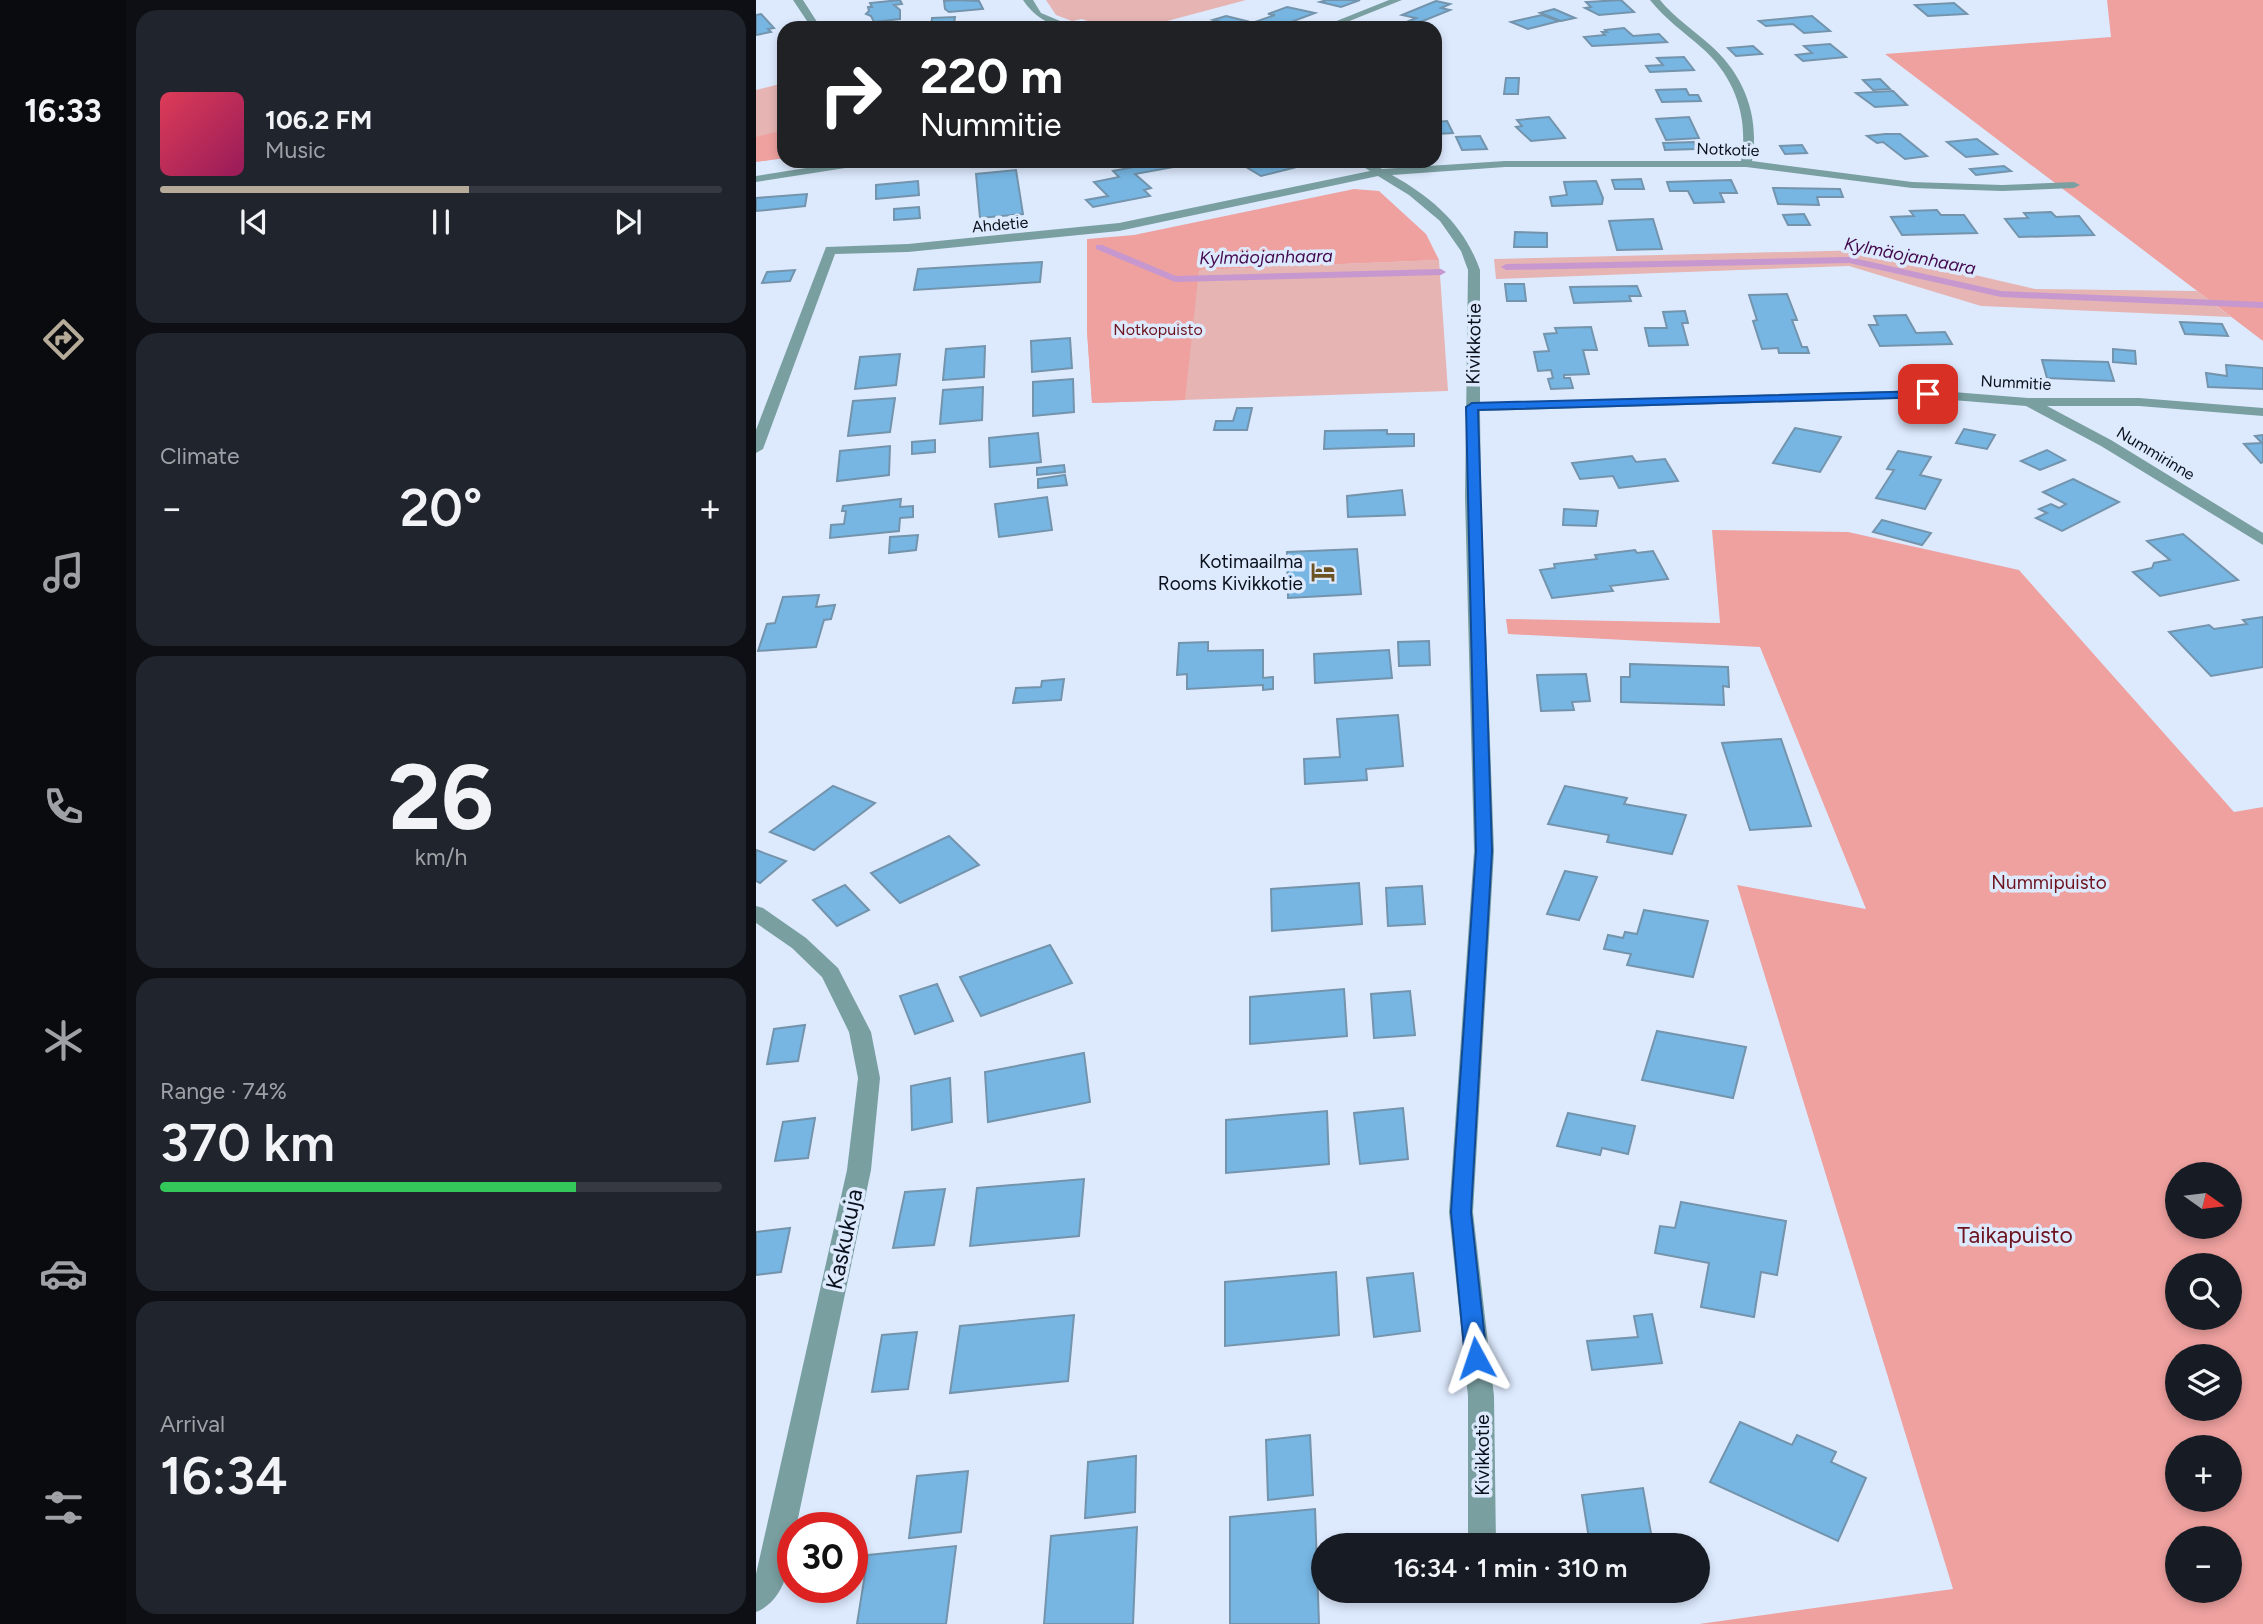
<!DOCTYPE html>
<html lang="en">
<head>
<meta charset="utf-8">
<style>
	:root { --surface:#171b24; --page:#20242c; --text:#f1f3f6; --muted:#9ea1a6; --line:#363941; --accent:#b5ab98 }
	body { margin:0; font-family:Figtree,sans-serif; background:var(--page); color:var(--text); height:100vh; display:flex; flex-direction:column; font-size:26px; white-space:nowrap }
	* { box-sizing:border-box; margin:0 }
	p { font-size:23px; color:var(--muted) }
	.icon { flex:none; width:38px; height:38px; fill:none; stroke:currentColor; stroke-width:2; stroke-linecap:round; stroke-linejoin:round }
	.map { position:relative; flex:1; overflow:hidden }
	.side { display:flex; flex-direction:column; gap:10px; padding:10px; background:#0d0f14; width:630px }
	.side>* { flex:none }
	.hud { position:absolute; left:21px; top:21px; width:665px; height:147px; border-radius:21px; box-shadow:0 4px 10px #0003; background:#202124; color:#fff; overflow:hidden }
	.needle { width:46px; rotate:104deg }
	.fabs { position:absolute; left:1409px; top:1162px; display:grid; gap:14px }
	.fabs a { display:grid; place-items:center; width:77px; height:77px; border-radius:50%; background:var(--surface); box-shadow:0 4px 10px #0003; font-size:35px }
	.speed { position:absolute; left:21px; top:1512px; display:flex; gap:14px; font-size:35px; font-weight:700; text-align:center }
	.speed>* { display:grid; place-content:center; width:91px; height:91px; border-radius:50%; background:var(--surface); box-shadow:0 4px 10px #0003; line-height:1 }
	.speed .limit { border:10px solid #d22; background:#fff; color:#111 }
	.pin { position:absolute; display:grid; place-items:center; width:60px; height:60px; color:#fff; margin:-30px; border-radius:14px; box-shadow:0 4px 10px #0006 }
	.me { position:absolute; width:77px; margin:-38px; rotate:355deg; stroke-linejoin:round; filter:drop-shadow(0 0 5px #0008) }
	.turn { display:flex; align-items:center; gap:24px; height:147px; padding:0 28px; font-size:32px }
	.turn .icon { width:91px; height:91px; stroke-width:2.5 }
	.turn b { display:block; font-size:49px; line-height:60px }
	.big { font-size:52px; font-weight:600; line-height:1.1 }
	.side .widget { flex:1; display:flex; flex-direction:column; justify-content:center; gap:10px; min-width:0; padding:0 24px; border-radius:21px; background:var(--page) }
	.side .dial { align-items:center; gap:0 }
	.dial b { font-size:91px; line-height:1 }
	.song { display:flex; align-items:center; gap:21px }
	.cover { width:84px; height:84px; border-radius:10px; background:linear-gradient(135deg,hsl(350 70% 55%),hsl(330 70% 35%)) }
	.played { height:7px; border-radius:4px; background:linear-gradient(90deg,var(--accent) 55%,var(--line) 55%) }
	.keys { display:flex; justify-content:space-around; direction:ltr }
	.heat { display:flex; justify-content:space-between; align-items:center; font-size:38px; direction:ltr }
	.charge { height:10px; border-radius:5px; background:linear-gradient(90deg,#34c759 74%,var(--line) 0) }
	.trip { position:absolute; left:555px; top:1533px; width:399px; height:70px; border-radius:35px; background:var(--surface); box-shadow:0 4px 10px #0003; font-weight:600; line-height:70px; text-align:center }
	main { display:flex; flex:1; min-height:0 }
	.dock { display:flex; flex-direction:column; width:126px; justify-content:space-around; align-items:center; background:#090b0e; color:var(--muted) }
	.dock .icon { width:49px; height:49px }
	.dock .current { color:var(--accent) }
	.dock b { font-size:32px; color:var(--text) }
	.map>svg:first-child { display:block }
</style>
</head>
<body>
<main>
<nav class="dock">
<b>16:33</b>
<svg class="icon current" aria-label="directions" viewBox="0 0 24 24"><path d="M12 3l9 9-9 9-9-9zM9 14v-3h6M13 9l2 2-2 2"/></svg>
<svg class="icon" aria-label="music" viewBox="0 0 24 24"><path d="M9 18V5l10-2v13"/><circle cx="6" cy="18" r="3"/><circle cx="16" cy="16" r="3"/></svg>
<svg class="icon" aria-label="phone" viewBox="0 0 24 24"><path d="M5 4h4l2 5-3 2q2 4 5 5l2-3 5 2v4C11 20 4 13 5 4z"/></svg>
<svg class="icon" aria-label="climate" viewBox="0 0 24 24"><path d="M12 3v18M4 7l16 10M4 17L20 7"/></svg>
<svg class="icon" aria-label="car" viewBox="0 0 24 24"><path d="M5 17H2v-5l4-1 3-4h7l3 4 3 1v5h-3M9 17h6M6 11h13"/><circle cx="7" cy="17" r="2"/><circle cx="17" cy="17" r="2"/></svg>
<svg class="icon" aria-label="filters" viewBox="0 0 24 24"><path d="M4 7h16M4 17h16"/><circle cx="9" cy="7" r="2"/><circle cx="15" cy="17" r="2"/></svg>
</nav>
<section class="side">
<div class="widget">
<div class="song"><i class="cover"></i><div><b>106.2 FM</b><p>Music</p></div></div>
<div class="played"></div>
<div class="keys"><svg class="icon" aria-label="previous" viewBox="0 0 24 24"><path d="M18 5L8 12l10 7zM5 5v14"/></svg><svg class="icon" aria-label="pause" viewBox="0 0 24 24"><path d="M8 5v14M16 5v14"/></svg><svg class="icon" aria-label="next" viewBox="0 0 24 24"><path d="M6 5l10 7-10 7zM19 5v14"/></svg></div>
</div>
<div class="widget"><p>Climate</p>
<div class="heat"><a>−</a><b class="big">20°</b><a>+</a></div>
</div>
<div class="widget dial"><b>26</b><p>km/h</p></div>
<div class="widget"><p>Range · 74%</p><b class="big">370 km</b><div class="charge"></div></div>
<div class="widget"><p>Arrival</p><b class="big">16:34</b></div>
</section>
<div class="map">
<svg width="1507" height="1624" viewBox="0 0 1507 1624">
	<rect width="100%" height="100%" fill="#ddeafe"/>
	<!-- green -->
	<g fill="#e5b4b3">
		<path d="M290,0H490L385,28H352L326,19L316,21L300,15Z"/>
		<path d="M28,83V158L0,162V90Z"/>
		<path d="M331,239L443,270L683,260L692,391L336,403L331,331Z"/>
		<path d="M1111,250L1279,289L1441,291L1475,317L1225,306L1093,266L740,279L738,259Z"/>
	</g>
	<!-- forest -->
	<g fill="#eea19f" fill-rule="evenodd">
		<path d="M1351,0H1507V341L1129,54L1355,37Z"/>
		<path d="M28,130V158L0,162V137Z"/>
		<path d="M598,189L623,191L670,234L683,260L443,270L429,400L336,403L331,331V239L378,235Z"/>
		<path d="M956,530L1092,532L1263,570L1478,812L1507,807V1624H943L1197,1589L981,885L1110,909L1004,647L752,634L750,619L964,623ZM1421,1174H1474V1227H1421ZM1421,1265H1474V1318H1421ZM1421,1356H1474V1409H1421ZM1421,1447H1474V1500H1421ZM1474,1538V1591H1421V1538Z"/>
	</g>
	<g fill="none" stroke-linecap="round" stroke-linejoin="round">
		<!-- stream -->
		<g fill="#c698cf" fill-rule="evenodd">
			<path d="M340,245H346L420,276L685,269L690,272L685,275L419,282L340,249Z"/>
			<path d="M1093,257L1245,291L1507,302V308L1245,297L1093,263L750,270L745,267L750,264Z"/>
		</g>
	</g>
	<!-- building -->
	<g fill="#77b6e3" stroke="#7394ac" stroke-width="2">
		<path d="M144,0L146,4L138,5L144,10V19L118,22L115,16L110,14L113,11L112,7H116L114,3Z"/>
		<path d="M200,0L223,1L227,9L193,12L189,9L188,1Z"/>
		<path d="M571,0H604L585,7L564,2Z"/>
		<path d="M865,0L878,12L843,15L829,8L835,7L830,2Z"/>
		<path d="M680,1L694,4L685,8L694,10L662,23L653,21L660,18L646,15Z"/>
		<path d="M1198,3L1211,14L1172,16L1159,5Z"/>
		<path d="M531,7L559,13L519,28L496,23L519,15L512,14Z"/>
		<path d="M798,9L819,18L805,21L784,13Z"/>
		<path d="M5,14L18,28L12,29L15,32L0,35V15Z"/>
		<path d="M786,15L803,21L772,29L755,22Z"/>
		<path d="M470,16L490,21L478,25L457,20Z"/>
		<path d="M1056,16L1074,31L1048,33L1037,24L1010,26L1003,21Z"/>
		<path d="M199,17L198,23H205L204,28H175L176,18Z"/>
		<path d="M868,28L877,36L903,34L911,42L836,46L828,37L849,35L846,32H851L849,30Z"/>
		<path d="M1074,44L1090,57L1047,61L1040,55L1056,53L1048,46Z"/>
		<path d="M997,46L1006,54L980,56L972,48Z"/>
		<path d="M928,57L938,70L894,72L890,66L907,65L901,58Z"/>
		<path d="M750,78H763L762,94H748Z"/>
		<path d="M1124,79L1134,89L1117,90L1107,80Z"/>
		<path d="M930,89L933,95H942L945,101L906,102L900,90Z"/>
		<path d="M1137,91L1151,105L1119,107L1100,93Z"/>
		<path d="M793,117L809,138L775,141L760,127L766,126L761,120Z"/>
		<path d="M933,117L943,138L910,140L900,119Z"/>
		<path d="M691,121L697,133L680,134L683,143L679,144V122Z"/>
		<path d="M1129,134H1144L1171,156L1149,159L1127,142L1121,143L1111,136Z"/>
		<path d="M724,136L731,149L706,150L700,137Z"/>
		<path d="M1221,139L1241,154L1210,157L1191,142Z"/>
		<path d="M938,142L940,149L909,150L907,143Z"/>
		<path d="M1046,145L1051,153L1029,154L1024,146Z"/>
		<path d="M375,161H411L418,167L379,174L395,188L388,190L394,196L337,207L330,200L352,196L338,182L363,177L357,171L378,167L373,163Z"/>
		<path d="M480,161H522L537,168L505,176Z"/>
		<path d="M1248,166L1255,171L1220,175L1214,169Z"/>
		<path d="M260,170L267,214L224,218L220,174Z"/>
		<path d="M885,179L888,189H859L856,180Z"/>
		<path d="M975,180L981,193H964L968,202L938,203L932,191H914L911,182Z"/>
		<path d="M162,181L163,195L120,199V185Z"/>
		<path d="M840,181L847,198L846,204L796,206L794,197L811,195L808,182Z"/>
		<path d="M1017,188L1084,189L1087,197H1061L1063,205L1022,204Z"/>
		<path d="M51,194L49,206L0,211V198Z"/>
		<path d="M163,207L164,218L138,220V209Z"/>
		<path d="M1181,210L1185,215H1208L1221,233L1146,235L1135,217L1158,216L1154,211Z"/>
		<path d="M1295,212L1300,217L1323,216L1338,235L1263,237L1249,219L1272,218L1268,213Z"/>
		<path d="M1048,214L1054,225H1032L1027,215Z"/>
		<path d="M897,219L906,249L861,250L853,221Z"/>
		<path d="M759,232L791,233V247H758Z"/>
		<path d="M286,262L284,282L158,290L162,269Z"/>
		<path d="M39,270L34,281L6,283L11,272Z"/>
		<path d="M749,284H768L770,301H751Z"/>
		<path d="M881,286L885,296H873L875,301L818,303L814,287Z"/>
		<path d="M1031,294L1041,320H1036L1046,347H1051L1053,353H1023L1022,348L1006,349L997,321L1001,320L993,295Z"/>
		<path d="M929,311L932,323H926L932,345L893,346L889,328H911L907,312Z"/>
		<path d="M1150,315L1160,333L1189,332L1196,344L1124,346L1113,325H1122L1118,316Z"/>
		<path d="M1424,322L1466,324L1472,336L1429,334Z"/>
		<path d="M835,327L841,350H827L833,374L808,375V378H814L817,388L795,389L792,379L797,378L795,370L782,371L778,352L793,351L788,334L801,333L799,328Z"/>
		<path d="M314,338L316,368L276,372L275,341Z"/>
		<path d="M229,346L228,377L187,380L190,349Z"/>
		<path d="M1357,349L1379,351L1380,364L1357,362Z"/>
		<path d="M144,354L140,385L99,389L104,357Z"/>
		<path d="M1286,360L1352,362L1358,381L1291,378Z"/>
		<path d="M1470,365L1507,368V389L1452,387L1450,373L1471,376Z"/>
		<path d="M317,379L318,412L277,416V382Z"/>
		<path d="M227,387L226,420L184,424L187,390Z"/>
		<path d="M139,398L134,432L92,436L97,401Z"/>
		<path d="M481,408H496L491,430H458L460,421H477Z"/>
		<path d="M1039,428L1085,437L1064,472L1017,463Z"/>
		<path d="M1208,429L1239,435L1231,449L1200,443Z"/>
		<path d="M631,430V434H658V446L568,449L569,431Z"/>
		<path d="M282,433L285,462L234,467L233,438Z"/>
		<path d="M1507,435V462L1505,463L1488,444L1506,443L1499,436Z"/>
		<path d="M179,440V452L156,454V442Z"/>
		<path d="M134,446L133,475L81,481L84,451Z"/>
		<path d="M1291,450L1309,460L1284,470L1265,461Z"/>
		<path d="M1142,451L1175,457L1164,475L1185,480L1169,509L1120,498L1138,470L1131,469Z"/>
		<path d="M876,456L880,462L909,459L922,481L863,488L857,476L824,479L816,463Z"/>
		<path d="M308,465L309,472L281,475V468Z"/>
		<path d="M309,475L311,485L282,488V479Z"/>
		<path d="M1317,479L1363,502L1306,531L1280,518L1291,513L1283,509L1295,504L1303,508L1310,504L1287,492Z"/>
		<path d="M646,490L649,515L592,517L591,496Z"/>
		<path d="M291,497L296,530L243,537L239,504Z"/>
		<path d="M145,499L144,507L157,506V517L144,518L143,531L74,538L75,525L88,524L90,511H86L87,506Z"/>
		<path d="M808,509L842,511L840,526L807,525Z"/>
		<path d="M1126,520L1175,533L1166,545L1117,532Z"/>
		<path d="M1427,534L1482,580L1404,596L1377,572L1396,568L1398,563L1414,560L1391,541Z"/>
		<path d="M162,535L160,550L133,553L134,537Z"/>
		<path d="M601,549L605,594L532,598L531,552Z"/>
		<path d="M879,550L881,553L897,551L912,579L854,586L857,591L796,598L784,570L799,568L798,564L841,559L839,555Z"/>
		<path d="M63,595L60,607L79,605L75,619L68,620L60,647L2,651L11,624L19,623L27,597Z"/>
		<path d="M1507,617V667L1455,676L1413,632L1453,625L1458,629L1491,624L1487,620Z"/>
		<path d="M673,641L674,665L643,666L642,642Z"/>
		<path d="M452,642V651L507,650V678L517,677V689L507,690V685L431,689V674L421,675L423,643Z"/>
		<path d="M633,650L636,678L559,683L558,654Z"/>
		<path d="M874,664L972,667L973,687L967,686L968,705L865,702V677H874Z"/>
		<path d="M830,674L834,701L816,702L818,710L785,711L781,675Z"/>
		<path d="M308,679L305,700L257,703L260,688L285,687L286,681Z"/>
		<path d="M642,715L647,766L610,769L611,780L549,784L548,759L584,757L581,719Z"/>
		<path d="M1025,739L1055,826L994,830L966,743Z"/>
		<path d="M77,786L119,803L58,850L14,832Z"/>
		<path d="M809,786L871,798L868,804L930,815L916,854L851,842L853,835L792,824Z"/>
		<path d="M193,836L223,865L144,903L115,873Z"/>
		<path d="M0,850L30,861L4,883L0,881Z"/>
		<path d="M809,871L841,877L823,920L791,914Z"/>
		<path d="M603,883L606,924L516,931L515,889Z"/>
		<path d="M89,885L113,910L81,926L57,900Z"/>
		<path d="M666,886L669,924L632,926L630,888Z"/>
		<path d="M888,910L952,921L937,977L871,965L875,954L848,949L852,935L867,938L869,932L881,934Z"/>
		<path d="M294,945L316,983L225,1016L204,977Z"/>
		<path d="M181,984L197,1021L159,1034L144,996Z"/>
		<path d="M588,989L591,1036L494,1044V997Z"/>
		<path d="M654,991L659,1035L618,1038L615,994Z"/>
		<path d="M49,1025L42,1061L11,1064L18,1029Z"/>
		<path d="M901,1031L990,1047L977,1098L886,1080Z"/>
		<path d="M328,1053L334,1102L232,1122L229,1072Z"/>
		<path d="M194,1078L196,1122L156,1130L155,1086Z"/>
		<path d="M647,1108L652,1159L604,1164L598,1113Z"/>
		<path d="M571,1111L573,1164L470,1173V1120Z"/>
		<path d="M812,1113L879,1126L872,1154L846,1148L844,1155L801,1146Z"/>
		<path d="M59,1118L52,1158L19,1161L27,1122Z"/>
		<path d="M328,1179L323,1236L214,1246L221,1188Z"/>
		<path d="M189,1189L178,1245L137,1248L149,1192Z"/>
		<path d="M925,1202L1030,1221L1021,1275L1005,1272L998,1317L945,1307L953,1263L899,1253L904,1226L919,1228Z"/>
		<path d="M34,1228L25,1272L0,1275V1232Z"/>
		<path d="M580,1272L583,1335L469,1346V1282Z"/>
		<path d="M657,1273L664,1331L618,1337L611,1278Z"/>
		<path d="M896,1314L906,1363L836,1370L831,1341L882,1337L878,1316Z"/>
		<path d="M318,1315L312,1381L194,1393L204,1326Z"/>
		<path d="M161,1332L152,1389L116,1392L126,1335Z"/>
		<path d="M984,1422L1036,1445L1041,1435L1080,1452L1075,1462L1110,1478L1082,1541L954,1482Z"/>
		<path d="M554,1435L557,1495L512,1500L510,1440Z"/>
		<path d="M380,1456L379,1512L329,1518L332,1462Z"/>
		<path d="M212,1471L205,1532L153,1538L161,1476Z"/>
		<path d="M887,1488L897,1545H834L826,1495Z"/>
		<path d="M559,1509L563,1624H474V1517Z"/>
		<path d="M381,1527L377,1624H288L295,1536Z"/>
		<path d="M200,1546L190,1624H101L112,1555Z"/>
	</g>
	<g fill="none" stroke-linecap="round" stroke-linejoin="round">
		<!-- minor -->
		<g fill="#7a9fa1" fill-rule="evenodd">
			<path d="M37,0H47L63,25L61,27H55Z"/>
			<path d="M633,0H646L576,28H563Z"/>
			<path d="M894,0H904C918,17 936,29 953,44C988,74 1004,116 996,161L1156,182L1246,185L1318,182L1324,185L1318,188L1246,191L1156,188L990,167H749L636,175C677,198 708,225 724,270V403L1172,390L1272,398H1383L1507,408V416L1383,406H1291L1355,440L1507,533V545L1345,446L1270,406L1172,398L724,411L725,496L738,851L717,1212L738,1396L740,1545H712V1396L693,1212L718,851L709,496L712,270L705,251L684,221L653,195L622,176L363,231L152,252L79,254L7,449L0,453V430L70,247L152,244L363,223L614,171L598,161H612L626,169L749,161H985C993,118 979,77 946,48C928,32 909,19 894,0Z"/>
			<path d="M0,906L7,908L50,938L82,968L115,1032L124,1078L115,1170L40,1528H37C37,1557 31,1600 0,1612V1574L91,1170L102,1078L93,1032L66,977L36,948L0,923Z"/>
		</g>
		<!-- tertiary -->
		<g fill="#7a9fa1" fill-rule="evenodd">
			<path d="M267,0H277L285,13L321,28C297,28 280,19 267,0Z"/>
			<path d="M94,161H121L115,164L0,182V176Z"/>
		</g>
	</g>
	<!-- route -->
	<path fill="#1a73e8" stroke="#114b97" stroke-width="2" d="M1172,391L1178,394L1176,397L722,410L736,851L715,1212L731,1358L728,1365L720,1368L713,1365L709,1358L695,1212L720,851L710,407L716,403Z"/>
	<!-- icons -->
	<defs>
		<g id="hotel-bare" transform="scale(1.89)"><path d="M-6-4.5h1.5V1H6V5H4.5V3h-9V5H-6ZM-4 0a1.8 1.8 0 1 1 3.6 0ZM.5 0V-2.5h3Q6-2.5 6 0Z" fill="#6c5324" stroke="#ddeafe" stroke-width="2.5" paint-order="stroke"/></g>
	</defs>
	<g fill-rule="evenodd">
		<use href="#hotel-bare" x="567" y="572"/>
	</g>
	<g text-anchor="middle" stroke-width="7" stroke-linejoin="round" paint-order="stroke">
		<!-- far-street labels -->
		<g font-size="16" fill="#09101b" stroke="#ddeafe">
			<text transform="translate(972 149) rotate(2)" y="6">Notkotie</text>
			<text transform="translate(244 224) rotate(-5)" y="6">Ahdetie</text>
			<text transform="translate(1260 382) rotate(3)" y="6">Nummitie</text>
			<text transform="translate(1400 453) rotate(31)" y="6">Nummirinne</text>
		</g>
		<!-- far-park labels -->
		<g font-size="16" fill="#6d141e" stroke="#ddeafe">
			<text x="402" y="335">Notkopuisto</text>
		</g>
		<!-- far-water labels -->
		<g font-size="18" font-style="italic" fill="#43094d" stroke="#ddeafe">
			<text transform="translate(1154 256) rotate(11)" y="6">Kylmäojanhaara</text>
			<text transform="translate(510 257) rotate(-1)" y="6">Kylmäojanhaara</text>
		</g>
		<!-- street labels -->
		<g font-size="19" fill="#09101b" stroke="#ddeafe">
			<text transform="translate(717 344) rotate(-89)" y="7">Kivikkotie</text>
			<text transform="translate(726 1455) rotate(-90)" y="7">Kivikkotie</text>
		</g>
		<!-- poi labels -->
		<g font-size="19" fill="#09101b" stroke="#ddeafe" text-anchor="end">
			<text x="547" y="568">Kotimaailma<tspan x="547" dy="22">Rooms Kivikkotie</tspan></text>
		</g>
		<!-- park labels -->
		<g font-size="19" fill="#6d141e" stroke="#ddeafe">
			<text x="1293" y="889">Nummipuisto</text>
		</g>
		<!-- near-park labels -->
		<g font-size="23" fill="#6d141e" stroke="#ddeafe">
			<text x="1259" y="1243">Taikapuisto</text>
		</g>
		<!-- near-street labels -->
		<g font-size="23" fill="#09101b" stroke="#ddeafe">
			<text transform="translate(88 1239) rotate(-78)" y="8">Kaskukuja</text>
		</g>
	</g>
</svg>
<div class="fabs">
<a><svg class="needle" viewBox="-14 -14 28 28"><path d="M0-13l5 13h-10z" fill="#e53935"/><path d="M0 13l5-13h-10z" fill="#9ea1a6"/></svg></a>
<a><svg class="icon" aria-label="search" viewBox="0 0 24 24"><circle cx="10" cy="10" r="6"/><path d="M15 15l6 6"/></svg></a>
<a><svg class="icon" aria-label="layers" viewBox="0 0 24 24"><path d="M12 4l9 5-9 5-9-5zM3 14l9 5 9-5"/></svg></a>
<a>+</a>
<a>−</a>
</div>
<div class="speed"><div class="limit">30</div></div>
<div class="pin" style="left:1172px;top:394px;background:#d93025"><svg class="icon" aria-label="arrive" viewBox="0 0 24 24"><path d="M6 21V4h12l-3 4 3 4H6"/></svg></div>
<svg class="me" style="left:720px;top:1358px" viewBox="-20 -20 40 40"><path d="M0-17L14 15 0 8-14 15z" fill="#1a73e8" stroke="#fff" stroke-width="4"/></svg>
<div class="trip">16:34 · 1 min · 310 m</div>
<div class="hud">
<div class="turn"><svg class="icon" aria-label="right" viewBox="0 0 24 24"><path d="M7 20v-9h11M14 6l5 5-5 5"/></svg><div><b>220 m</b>Nummitie</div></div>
</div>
</div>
</main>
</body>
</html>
